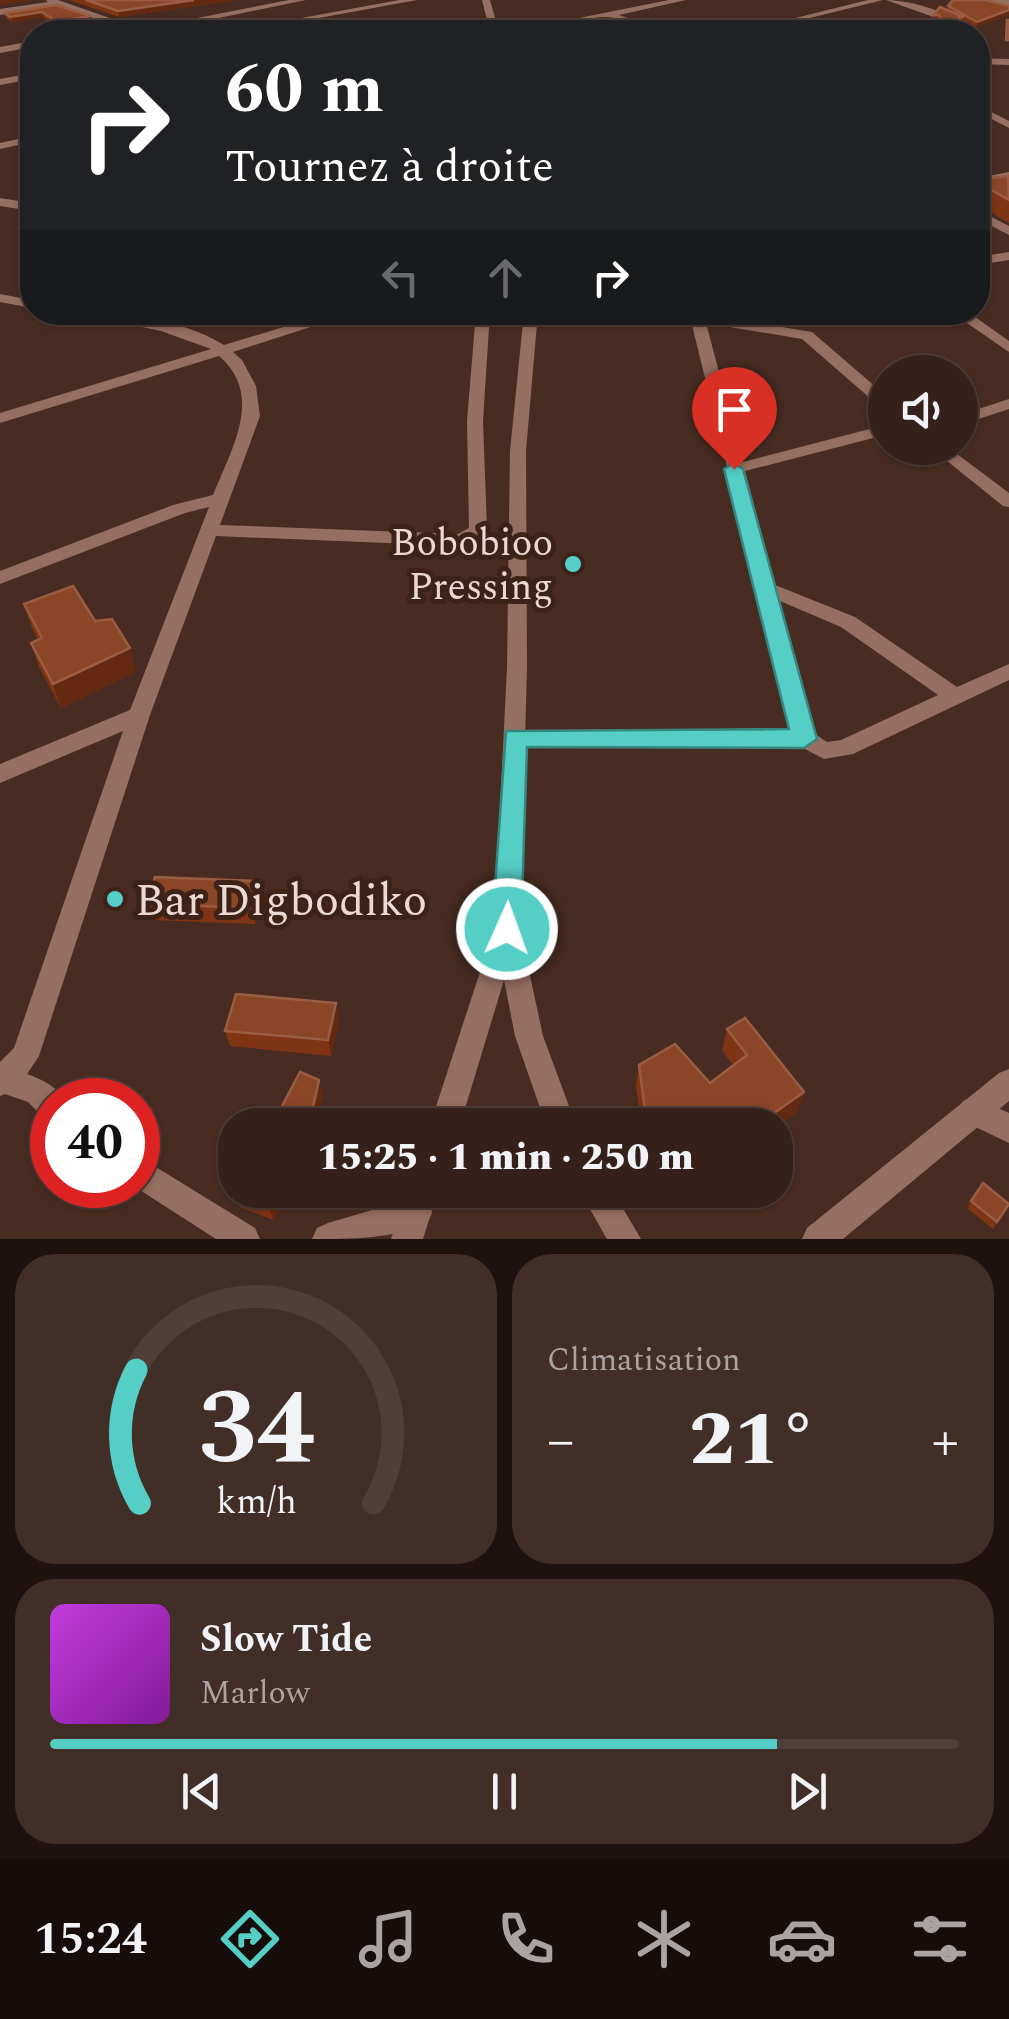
<!DOCTYPE html>
<html lang="fr">
<head>
<meta charset="utf-8">
<style>
	:root { --surface:#36211a; --page:#412e27; --text:#f1f3f6; --muted:#aaa3a2; --line:#503e39; --accent:#55cec5 }
	body { margin:0; font-family:Spectral,serif; background:var(--page); color:var(--text); height:100vh; display:flex; flex-direction:column; font-size:38px; white-space:nowrap }
	* { box-sizing:border-box; margin:0 }
	p { font-size:32px; color:var(--muted) }
	.icon { flex:none; width:55px; height:55px; fill:none; stroke:currentColor; stroke-width:2; stroke-linecap:round; stroke-linejoin:round }
	.map { position:relative; height:1239px; overflow:hidden }
	.side { display:flex; flex-direction:column; gap:15px; padding:15px; background:#1e120e; flex:1 }
	.side>* { flex:none }
	.hud { position:absolute; left:20px; top:20px; width:970px; height:305px; border-radius:40px; box-shadow:0 2px 8px #0004,0 0 0 2px var(--line); background:#202124; color:#fff; overflow:hidden }
	.controls { position:absolute; left:868px; top:355px; display:grid; gap:20px }
	.controls a { display:grid; place-items:center; width:110px; height:110px; border-radius:50%; background:var(--surface); box-shadow:0 2px 8px #0004,0 0 0 2px var(--line); font-size:50px }
	.speed { position:absolute; left:30px; top:1078px; display:flex; gap:20px; font-size:50px; font-weight:700; text-align:center }
	.speed>* { display:grid; place-content:center; width:130px; height:130px; border-radius:50%; background:var(--surface); box-shadow:0 2px 8px #0004,0 0 0 2px var(--line); line-height:1 }
	.speed .limit { border:15px solid #d22; background:#fff; color:#111 }
	.pin { position:absolute; display:grid; place-items:center; width:85px; height:85px; color:#fff; margin:-102px -42px; border-radius:50% 50% 50% 0; rotate:-45deg; box-shadow:0 0 10px #0007 }
	.pin .icon { rotate:45deg }
	.me { position:absolute; width:110px; margin:-55px; rotate:2deg; stroke-linejoin:round; filter:drop-shadow(0 0 8px #0008) }
	.turn { display:flex; align-items:center; gap:35px; height:210px; padding:0 40px; font-size:45px }
	.turn .icon { width:130px; height:130px; stroke-width:2.5 }
	.turn b { display:block; font-size:70px; line-height:85px }
	.lanes { display:flex; align-items:center; height:95px; padding:0 40px; background:#0003; justify-content:center; gap:50px; direction:ltr }
	.lanes .off { opacity:.35 }
	.big { font-size:75px; font-weight:800; line-height:1.1 }
	.side .widget { flex:1; display:flex; flex-direction:column; justify-content:center; gap:15px; min-width:0; padding:0 35px; border-radius:40px; background:var(--page) }
	.side .dial { align-items:center; gap:0 }
	.dial svg { height:260px; overflow:visible; fill:none; stroke:var(--line); stroke-width:7; stroke-linecap:round; text-anchor:middle }
	.dial text { fill:var(--text); stroke:none }
	.song { display:flex; align-items:center; gap:30px }
	.cover { width:120px; height:120px; border-radius:15px; background:linear-gradient(135deg,hsl(290 70% 55%),hsl(290 70% 35%)) }
	.played { height:10px; border-radius:5px; background:linear-gradient(90deg,var(--accent) 80%,var(--line) 80%) }
	.keys { display:flex; justify-content:space-around; direction:ltr }
	.heat { display:flex; justify-content:space-between; align-items:center; font-size:55px; direction:ltr }
	.side .tiles { flex:1; display:grid; gap:15px; grid-template-columns:1fr 1fr }
	.widget:last-child { grid-column:span 2 }
	.trip { position:absolute; left:218px; top:1108px; width:575px; height:100px; border-radius:40px; background:var(--surface); box-shadow:0 2px 8px #0004,0 0 0 2px var(--line); font-weight:800; line-height:100px; text-align:center }
	.tabs { display:flex; height:160px; justify-content:space-around; align-items:center; background:#160d0a; color:var(--muted) }
	.tabs .icon { width:70px; height:70px }
	.tabs .selected { color:var(--accent) }
	.tabs b { font-size:45px; color:var(--text) }
	.map>svg:first-child { display:block }
</style>
</head>
<body>
<div class="map">
<svg width="1009" height="1239" viewBox="0 0 1009 1239">
	<rect width="100%" height="100%" fill="#482c22"/>
	<g fill="none" stroke-linecap="round" stroke-linejoin="round">
		<!-- minor -->
		<g fill="#956f61" fill-rule="evenodd">
			<path d="M46,0H58L141,29L289,0H306L151,32H134L58,6L0,15V9L48,2Z"/>
			<path d="M399,0H417L243,32H226Z"/>
			<path d="M669,0H686L619,15L667,32C646,32 626,17 605,17C573,18 542,34 509,32Z"/>
			<path d="M868,0H883L753,32H739Z"/>
			<path d="M886,0C913,0 955,14 976,32H966L956,25Z"/>
			<path d="M987,0H1009V6L988,2Z"/>
			<path d="M32,41V47L0,53V47Z"/>
			<path d="M978,58L1009,59V65L978,64Z"/>
			<path d="M32,73V79L0,85V79Z"/>
			<path d="M978,105L1009,121V128L978,112Z"/>
			<path d="M32,136V142L0,149V143Z"/>
			<path d="M1009,172V180L978,184V178Z"/>
			<path d="M0,198L32,203V211L0,206Z"/>
			<path d="M978,210L1009,226V235L978,219Z"/>
			<path d="M1009,252V260L978,265V257Z"/>
			<path d="M0,294L32,300V308L0,302Z"/>
			<path d="M70,312C121,312 180,318 224,345L333,312H357L233,352L242,360L256,386L260,416L220,525L458,534L469,528L467,421L476,312H490L483,421L487,528L479,540L459,546L216,536L150,715L39,1056L27,1074C43,1080 55,1085 64,1100H52V1120L42,1116L28,1102L5,1094L0,1096V1062L14,1048L123,731L0,783V764L130,710L209,507L185,513L0,584V571L173,505L213,495C231,450 265,395 219,356L0,423V413L211,349L161,331Z"/>
			<path d="M656,312L697,313L812,332L885,395V408L879,406L802,339L706,323L743,462L885,425V435L745,471L775,585L855,617L957,687L1009,664V680L853,754L824,759L801,747L507,744L504,738L507,732L515,730L792,731L691,321ZM780,601L841,627L938,695L841,740L827,742L815,734Z"/>
			<path d="M951,312H968L1009,341V352Z"/>
			<path d="M1009,399V409L960,425V415Z"/>
			<path d="M931,448H949L1009,493V507L1003,506Z"/>
			<path d="M973,1097L1009,1113V1143L963,1121L958,1111L963,1101Z"/>
			<path d="M138,1156L255,1228L260,1239H216L132,1185H138Z"/>
			<path d="M416,1197L427,1202L432,1213L427,1224C389,1239 353,1239 312,1239L317,1228L328,1223Z"/>
		</g>
		<!-- tertiary -->
		<g fill="#956f61" fill-rule="evenodd">
			<path d="M482,0H490L499,32H490Z"/>
			<path d="M524,312H538L526,451L527,667L520,929L543,1036L576,1125H546L515,1036L504,980L460,1125H430L494,929L507,667L510,451Z"/>
			<path d="M1009,1069V1101L843,1239H802L807,1228L999,1073Z"/>
			<path d="M408,1190H438L423,1239H391Z"/>
			<path d="M579,1190H612L641,1239H607Z"/>
		</g>
	</g>
	<!-- wall -->
	<g fill="#7f3413">
		<path d="M69,0H238L119,17Z"/>
		<path d="M56,5L91,16L92,22L58,28L43,17L12,22L6,18L5,13Z"/>
		<path d="M948,6H1009V15L976,27L964,20L962,26L965,32H936L935,31L929,30L933,15L947,10Z"/>
		<path d="M1009,177V223L978,204V180Z"/>
		<path d="M24,604L95,621L136,672L61,708L39,667L31,643L38,640L32,628Z"/>
		<path d="M262,897L255,924L152,920L147,904Z"/>
		<path d="M339,1019L331,1056L230,1046L225,1031Z"/>
		<path d="M727,1029L804,1092L797,1112L775,1128V1125H641L636,1086L639,1065L710,1083L733,1065L722,1050Z"/>
		<path d="M983,1183L1009,1204L993,1229L967,1208Z"/>
		<path d="M289,1190L273,1220L240,1207L235,1193Z"/>
	</g>
	<!-- shaded-wall -->
	<g fill="#642a11">
		<path d="M0,0H34L0,5Z"/>
		<path d="M194,0H238L119,17L118,11Z"/>
		<path d="M1009,10V15L976,27L977,22Z"/>
		<path d="M42,12L43,17L12,22L10,17Z"/>
		<path d="M91,16L92,22L58,28L57,22Z"/>
		<path d="M130,648L136,672L61,708L53,684Z"/>
		<path d="M258,881L262,897L255,924L251,908Z"/>
		<path d="M336,1003L339,1019L331,1056L328,1040Z"/>
		<path d="M319,1080L323,1095L316,1125H309Z"/>
		<path d="M804,1092L797,1112L775,1128V1125H757Z"/>
		<path d="M277,1190H289L273,1220L269,1207Z"/>
	</g>
	<!-- building -->
	<g fill="#8b4628" stroke="#9a5d43" stroke-width="2.5">
		<path d="M86,0H194L118,11Z"/>
		<path d="M953,0H986L1009,6V10L977,22L948,6Z"/>
		<path d="M56,5L91,16L57,22L42,12L10,17L5,13Z"/>
		<path d="M940,7L964,17H959L965,32H946L939,15H933Z"/>
		<path d="M1007,20H1009V40H1006Z"/>
		<path d="M1008,176L1009,200L978,182V180Z"/>
		<path d="M73,586L95,621L112,619L130,648L53,684L31,643L42,638L24,604Z"/>
		<path d="M155,877L258,881L251,908L147,904Z"/>
		<path d="M236,994L336,1003L328,1040L225,1031Z"/>
		<path d="M745,1018L804,1092L757,1125H666L645,1110L639,1065L675,1044L710,1083L747,1055L727,1029Z"/>
		<path d="M300,1072L319,1080L309,1125H272Z"/>
		<path d="M983,1183L1009,1204L997,1222L971,1201Z"/>
		<path d="M236,1190H277L269,1207L235,1193Z"/>
	</g>
	<!-- route -->
	<path fill="#55cec5" stroke="#378680" stroke-width="2.5" d="M734,463L743,469L817,739L804,748L527,747L521,929L517,938L507,942L496,938L492,929L506,731L789,729L724,469Z"/>
	<!-- markers -->
	<g fill="#55cec5" stroke="#3d2218" stroke-width="4">
		<circle cx="573" cy="564" r="10"/>
		<circle cx="115" cy="899" r="10"/>
	</g>
	<g text-anchor="middle" stroke-width="10" stroke-linejoin="round" paint-order="stroke">
		<!-- poi labels -->
		<g font-size="38" fill="#ecd9d3" stroke="#3d2218" text-anchor="end">
			<text x="553" y="555">Bobobioo<tspan x="553" dy="44">Pressing</tspan></text>
		</g>
		<!-- near-poi labels -->
		<g font-size="45" fill="#ecd9d3" stroke="#3d2218" text-anchor="start">
			<text x="135" y="915">Bar Digbodiko</text>
		</g>
	</g>
</svg>
<div class="controls">
<a><svg class="icon" aria-label="sound" viewBox="0 0 24 24"><path d="M4 9h4l5-4v14l-5-4H4zM17 9q2 3 0 6"/></svg></a>
</div>
<div class="speed"><div class="limit">40</div></div>
<div class="pin" style="left:734px;top:469px;background:#d93025"><svg class="icon" aria-label="arrive" viewBox="0 0 24 24"><path d="M6 21V4h12l-3 4 3 4H6"/></svg></div>
<svg class="me" style="left:507px;top:929px" viewBox="-20 -20 40 40"><circle r="17" fill="#55cec5" stroke="#fff" stroke-width="3"/><path d="M0-11L8 9 0 5-8 9z" fill="#fff"/></svg>
<div class="trip">15:25 · 1 min · 250 m</div>
<div class="hud">
<div class="turn"><svg class="icon" aria-label="right" viewBox="0 0 24 24"><path d="M7 20v-9h11M14 6l5 5-5 5"/></svg><div><b>60 m</b>Tournez à droite</div></div>
<div class="lanes"><svg class="icon off" aria-label="left" viewBox="0 0 24 24"><path d="M17 20v-9H6M10 6l-5 5 5 5"/></svg><svg class="icon off" aria-label="ahead" viewBox="0 0 24 24"><path d="M12 20V5M6 11l6-6 6 6"/></svg><svg class="icon" aria-label="right" viewBox="0 0 24 24"><path d="M7 20v-9h11M14 6l5 5-5 5"/></svg></div>
</div>
</div>
<section class="side">
<div class="tiles">
<div class="widget dial"><svg viewBox="0 0 100 80">
<path d="M14 69A42 42 0 1 1 86 69"/>
<path d="M14 69A42 42 0 0 1 13 28" stroke="#55cec5"/>
<text x="50" y="56" font-size="32" font-weight="700">34</text>
<text x="50" y="72" font-size="11">km/h</text>
</svg></div>
<div class="widget"><p>Climatisation</p>
<div class="heat"><a>−</a><b class="big">21°</b><a>+</a></div>
</div>
<div class="widget">
<div class="song"><i class="cover"></i><div><b>Slow Tide</b><p>Marlow</p></div></div>
<div class="played"></div>
<div class="keys"><svg class="icon" aria-label="previous" viewBox="0 0 24 24"><path d="M18 5L8 12l10 7zM5 5v14"/></svg><svg class="icon" aria-label="pause" viewBox="0 0 24 24"><path d="M8 5v14M16 5v14"/></svg><svg class="icon" aria-label="next" viewBox="0 0 24 24"><path d="M6 5l10 7-10 7zM19 5v14"/></svg></div>
</div>
</div>
</section>
<nav class="tabs">
<b>15:24</b>
<svg class="icon selected" aria-label="directions" viewBox="0 0 24 24"><path d="M12 3l9 9-9 9-9-9zM9 14v-3h6M13 9l2 2-2 2"/></svg>
<svg class="icon" aria-label="music" viewBox="0 0 24 24"><path d="M9 18V5l10-2v13"/><circle cx="6" cy="18" r="3"/><circle cx="16" cy="16" r="3"/></svg>
<svg class="icon" aria-label="phone" viewBox="0 0 24 24"><path d="M5 4h4l2 5-3 2q2 4 5 5l2-3 5 2v4C11 20 4 13 5 4z"/></svg>
<svg class="icon" aria-label="climate" viewBox="0 0 24 24"><path d="M12 3v18M4 7l16 10M4 17L20 7"/></svg>
<svg class="icon" aria-label="car" viewBox="0 0 24 24"><path d="M5 17H2v-5l4-1 3-4h7l3 4 3 1v5h-3M9 17h6M6 11h13"/><circle cx="7" cy="17" r="2"/><circle cx="17" cy="17" r="2"/></svg>
<svg class="icon" aria-label="filters" viewBox="0 0 24 24"><path d="M4 7h16M4 17h16"/><circle cx="9" cy="7" r="2"/><circle cx="15" cy="17" r="2"/></svg>
</nav>
</body>
</html>
